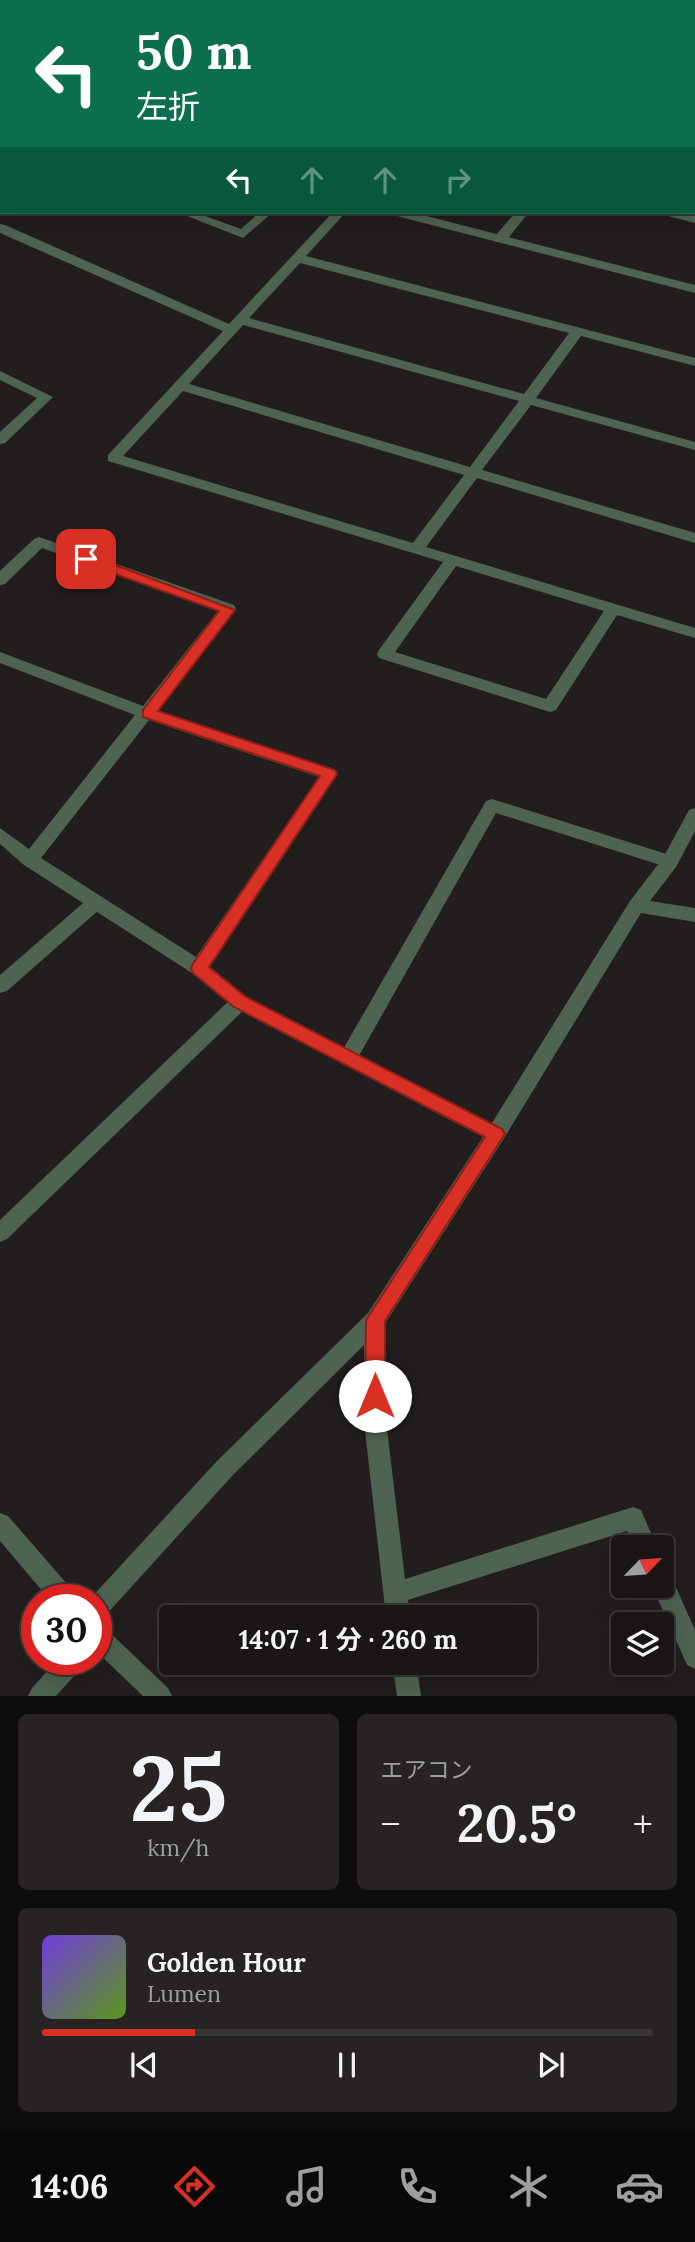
<!DOCTYPE html>
<html lang="ja">
<head>
<meta charset="utf-8">
<style>
	:root { --surface:#1a1616; --page:#272323; --text:#f1f3f6; --muted:#9f9fa1; --line:#383535; --accent:#d93025 }
	body { margin:0; font-family:Lora,"Noto Sans JP",serif; background:var(--page); color:var(--text); height:100vh; display:flex; flex-direction:column; font-size:26px; white-space:nowrap }
	* { box-sizing:border-box; margin:0 }
	p { font-size:23px; color:var(--muted) }
	.icon { flex:none; width:38px; height:38px; fill:none; stroke:currentColor; stroke-width:2; stroke-linecap:round; stroke-linejoin:round }
	.map { position:relative; height:1696px; overflow:hidden }
	.sheet { display:flex; flex-direction:column; gap:18px; padding:18px; background:#0e0c0c; flex:1 }
	.sheet>* { flex:none }
	.top-card { position:absolute; left:0px; top:0px; width:696px; height:214px; box-shadow:0 7px 28px #0002,0 0 0 2px var(--line); background:#0b6e4f; color:#fff; overflow:hidden }
	.needle { width:46px; rotate:65deg }
	.buttons { position:absolute; left:611px; top:1535px; display:grid; gap:14px }
	.buttons a { display:grid; place-items:center; width:63px; height:63px; border-radius:7px; background:var(--surface); box-shadow:0 7px 28px #0002,0 0 0 2px var(--line); font-size:35px }
	.speed { position:absolute; left:21px; top:1584px; display:flex; gap:14px; font-size:35px; font-weight:700; text-align:center }
	.speed>* { display:grid; place-content:center; width:91px; height:91px; border-radius:50%; background:var(--surface); box-shadow:0 7px 28px #0002,0 0 0 2px var(--line); line-height:1 }
	.speed .limit { border:10px solid #d22; background:#fff; color:#111 }
	.pin { position:absolute; display:grid; place-items:center; width:60px; height:60px; color:#fff; margin:-30px; border-radius:14px; box-shadow:0 4px 10px #0006 }
	.me { position:absolute; width:77px; margin:-38px; rotate:0deg; stroke-linejoin:round; filter:drop-shadow(0 0 5px #0008) }
	.turn { display:flex; align-items:center; gap:24px; height:147px; padding:0 21px; font-size:32px }
	.turn .icon { width:91px; height:91px; stroke-width:2.5 }
	.turn b { display:block; font-size:49px; line-height:60px }
	.lanes { display:flex; align-items:center; height:66px; padding:0 21px; background:#0003; justify-content:center; gap:35px; direction:ltr }
	.lanes .off { opacity:.35 }
	.big { font-size:52px; font-weight:700; line-height:1.1 }
	.sheet .widget { flex:1; display:flex; flex-direction:column; justify-content:center; gap:10px; min-width:0; padding:0 24px; border-radius:10px; background:var(--page) }
	.sheet .dial { align-items:center; gap:0 }
	.dial b { font-size:91px; line-height:1 }
	.song { display:flex; align-items:center; gap:21px }
	.cover { width:84px; height:84px; border-radius:10px; background:linear-gradient(135deg,hsl(260 70% 55%),hsl(90 70% 35%)) }
	.played { height:7px; border-radius:4px; background:linear-gradient(90deg,var(--accent) 25%,var(--line) 25%) }
	.keys { display:flex; justify-content:space-around; direction:ltr }
	.heat { display:flex; justify-content:space-between; align-items:center; font-size:38px; direction:ltr }
	.sheet .tiles { flex:1; display:grid; gap:18px; grid-template-columns:1fr 1fr }
	.widget:last-child { grid-column:span 2 }
	.trip { position:absolute; left:159px; top:1605px; width:378px; height:70px; border-radius:7px; background:var(--surface); box-shadow:0 7px 28px #0002,0 0 0 2px var(--line); font-weight:700; line-height:70px; text-align:center }
	.tabs { display:flex; height:112px; justify-content:space-around; align-items:center; background:#0a0909; color:var(--muted) }
	.tabs .icon { width:49px; height:49px }
	.tabs .current { color:var(--accent) }
	.tabs b { font-size:32px; color:var(--text) }
	.map>svg:first-child { display:block }
</style>
</head>
<body>
<div class="map">
<svg width="695" height="1696" viewBox="0 0 695 1696">
	<rect width="100%" height="100%" fill="#231e1e"/>
	<g fill="none" stroke-linecap="round" stroke-linejoin="round">
		<!-- lane -->
		<g fill="#4f6352" fill-rule="evenodd">
			<path d="M516,212H529L505,242H495V236Z"/>
			<path d="M662,212L695,215V223L664,215Z"/>
			<path d="M0,371L53,397L5,443L0,444V432L37,398L0,380Z"/>
			<path d="M492,799L676,857L679,862L670,868L496,813L356,1061L349,1064L342,1061L339,1056L342,1051L486,801Z"/>
			<path d="M95,896L101,898L104,903L101,908L7,991L0,993V975L89,898Z"/>
			<path d="M240,995L247,997L249,1002L247,1007L7,1239L0,1242V1220L233,997Z"/>
		</g>
		<!-- street -->
		<g fill="#4f6352" fill-rule="evenodd">
			<path d="M48,0H59L47,2Z"/>
			<path d="M0,46H2L0,53Z"/>
			<path d="M0,138L2,139V147L0,146Z"/>
			<path d="M177,212H194L241,229L260,212H273L243,238Z"/>
			<path d="M333,212H346L306,256L695,358V366L581,336L536,398L695,442V450L531,405L482,470L695,533V543L477,478L426,547L695,628V638L617,615L556,710L550,712L379,658L377,654L379,650L443,562L108,461V455L223,331L0,233V224L5,225L229,324ZM300,263L569,333L524,394L249,318ZM243,325L519,401L470,467L189,384ZM183,391L464,475L413,543L123,456ZM456,566L604,611L546,699L395,652Z"/>
			<path d="M391,212H411L695,285V293L393,215Z"/>
			<path d="M39,537L234,605L236,609L234,613L157,711L336,770L338,774L210,967L247,997L492,1123L630,901L663,858L689,810L695,808V831L676,867L650,901L695,908V922L641,913L503,1140L386,1322V1421L405,1579L633,1507L641,1510L657,1547H634L627,1531L408,1600L410,1617H386L364,1421V1345L233,1475L104,1617L96,1620V1600H89L217,1461L368,1313L483,1137L233,1007L192,973L24,865L0,844V828L29,849L135,715L0,663V652L143,706L218,611L42,548L5,584L0,585V571L34,539ZM149,720L319,777L196,957L41,858Z"/>
			<path d="M0,1513L8,1516L74,1592L77,1600H50L0,1541Z"/>
			<path d="M662,1571L670,1574L695,1630V1669L687,1665L652,1586H662Z"/>
			<path d="M96,1624L104,1627L168,1688L172,1696H143L96,1651Z"/>
			<path d="M58,1659H86L82,1667L56,1696H28L32,1688Z"/>
			<path d="M392,1662H416L421,1696H397Z"/>
		</g>
		<!-- secondary -->
		<g fill="#688a6d" fill-rule="evenodd">
			<path d="M90,0H107L108,2H91Z"/>
			<path d="M472,0H483L471,2Z"/>
		</g>
	</g>
	<!-- route -->
	<path fill="#d93025" stroke="#8d1f18" stroke-width="2" d="M86,554L235,610L158,711L335,770L337,774L209,967L246,997L502,1129L505,1134L385,1321V1396L382,1402L375,1405L368,1402L365,1396L366,1320L485,1137L234,1007L193,973L191,968L193,964L320,776L143,717V710L219,611L81,562V555Z"/>
</svg>
<div class="buttons">
<a><svg class="needle" viewBox="-14 -14 28 28"><path d="M0-13l5 13h-10z" fill="#e53935"/><path d="M0 13l5-13h-10z" fill="#9f9fa1"/></svg></a>
<a><svg class="icon" aria-label="layers" viewBox="0 0 24 24"><path d="M12 4l9 5-9 5-9-5zM3 14l9 5 9-5"/></svg></a>
</div>
<div class="speed"><div class="limit">30</div></div>
<div class="pin" style="left:86px;top:559px;background:#d93025"><svg class="icon" aria-label="arrive" viewBox="0 0 24 24"><path d="M6 21V4h12l-3 4 3 4H6"/></svg></div>
<svg class="me" style="left:375px;top:1396px" viewBox="-20 -20 40 40"><circle r="19" fill="#fff"/><path d="M0-13L10 11 0 6-10 11z" fill="#d93025"/></svg>
<div class="trip">14:07 · 1 分 · 260 m</div>
<div class="top-card">
<div class="turn"><svg class="icon" aria-label="left" viewBox="0 0 24 24"><path d="M17 20v-9H6M10 6l-5 5 5 5"/></svg><div><b>50 m</b>左折</div></div>
<div class="lanes"><svg class="icon" aria-label="left" viewBox="0 0 24 24"><path d="M17 20v-9H6M10 6l-5 5 5 5"/></svg><svg class="icon off" aria-label="ahead" viewBox="0 0 24 24"><path d="M12 20V5M6 11l6-6 6 6"/></svg><svg class="icon off" aria-label="ahead" viewBox="0 0 24 24"><path d="M12 20V5M6 11l6-6 6 6"/></svg><svg class="icon off" aria-label="right" viewBox="0 0 24 24"><path d="M7 20v-9h11M14 6l5 5-5 5"/></svg></div>
</div>
</div>
<section class="sheet">
<div class="tiles">
<div class="widget dial"><b>25</b><p>km/h</p></div>
<div class="widget"><p>エアコン</p>
<div class="heat"><a>−</a><b class="big">20.5°</b><a>+</a></div>
</div>
<div class="widget">
<div class="song"><i class="cover"></i><div><b>Golden Hour</b><p>Lumen</p></div></div>
<div class="played"></div>
<div class="keys"><svg class="icon" aria-label="previous" viewBox="0 0 24 24"><path d="M18 5L8 12l10 7zM5 5v14"/></svg><svg class="icon" aria-label="pause" viewBox="0 0 24 24"><path d="M8 5v14M16 5v14"/></svg><svg class="icon" aria-label="next" viewBox="0 0 24 24"><path d="M6 5l10 7-10 7zM19 5v14"/></svg></div>
</div>
</div>
</section>
<nav class="tabs">
<b>14:06</b>
<svg class="icon current" aria-label="directions" viewBox="0 0 24 24"><path d="M12 3l9 9-9 9-9-9zM9 14v-3h6M13 9l2 2-2 2"/></svg>
<svg class="icon" aria-label="music" viewBox="0 0 24 24"><path d="M9 18V5l10-2v13"/><circle cx="6" cy="18" r="3"/><circle cx="16" cy="16" r="3"/></svg>
<svg class="icon" aria-label="phone" viewBox="0 0 24 24"><path d="M5 4h4l2 5-3 2q2 4 5 5l2-3 5 2v4C11 20 4 13 5 4z"/></svg>
<svg class="icon" aria-label="climate" viewBox="0 0 24 24"><path d="M12 3v18M4 7l16 10M4 17L20 7"/></svg>
<svg class="icon" aria-label="car" viewBox="0 0 24 24"><path d="M5 17H2v-5l4-1 3-4h7l3 4 3 1v5h-3M9 17h6M6 11h13"/><circle cx="7" cy="17" r="2"/><circle cx="17" cy="17" r="2"/></svg>
</nav>
</body>
</html>
